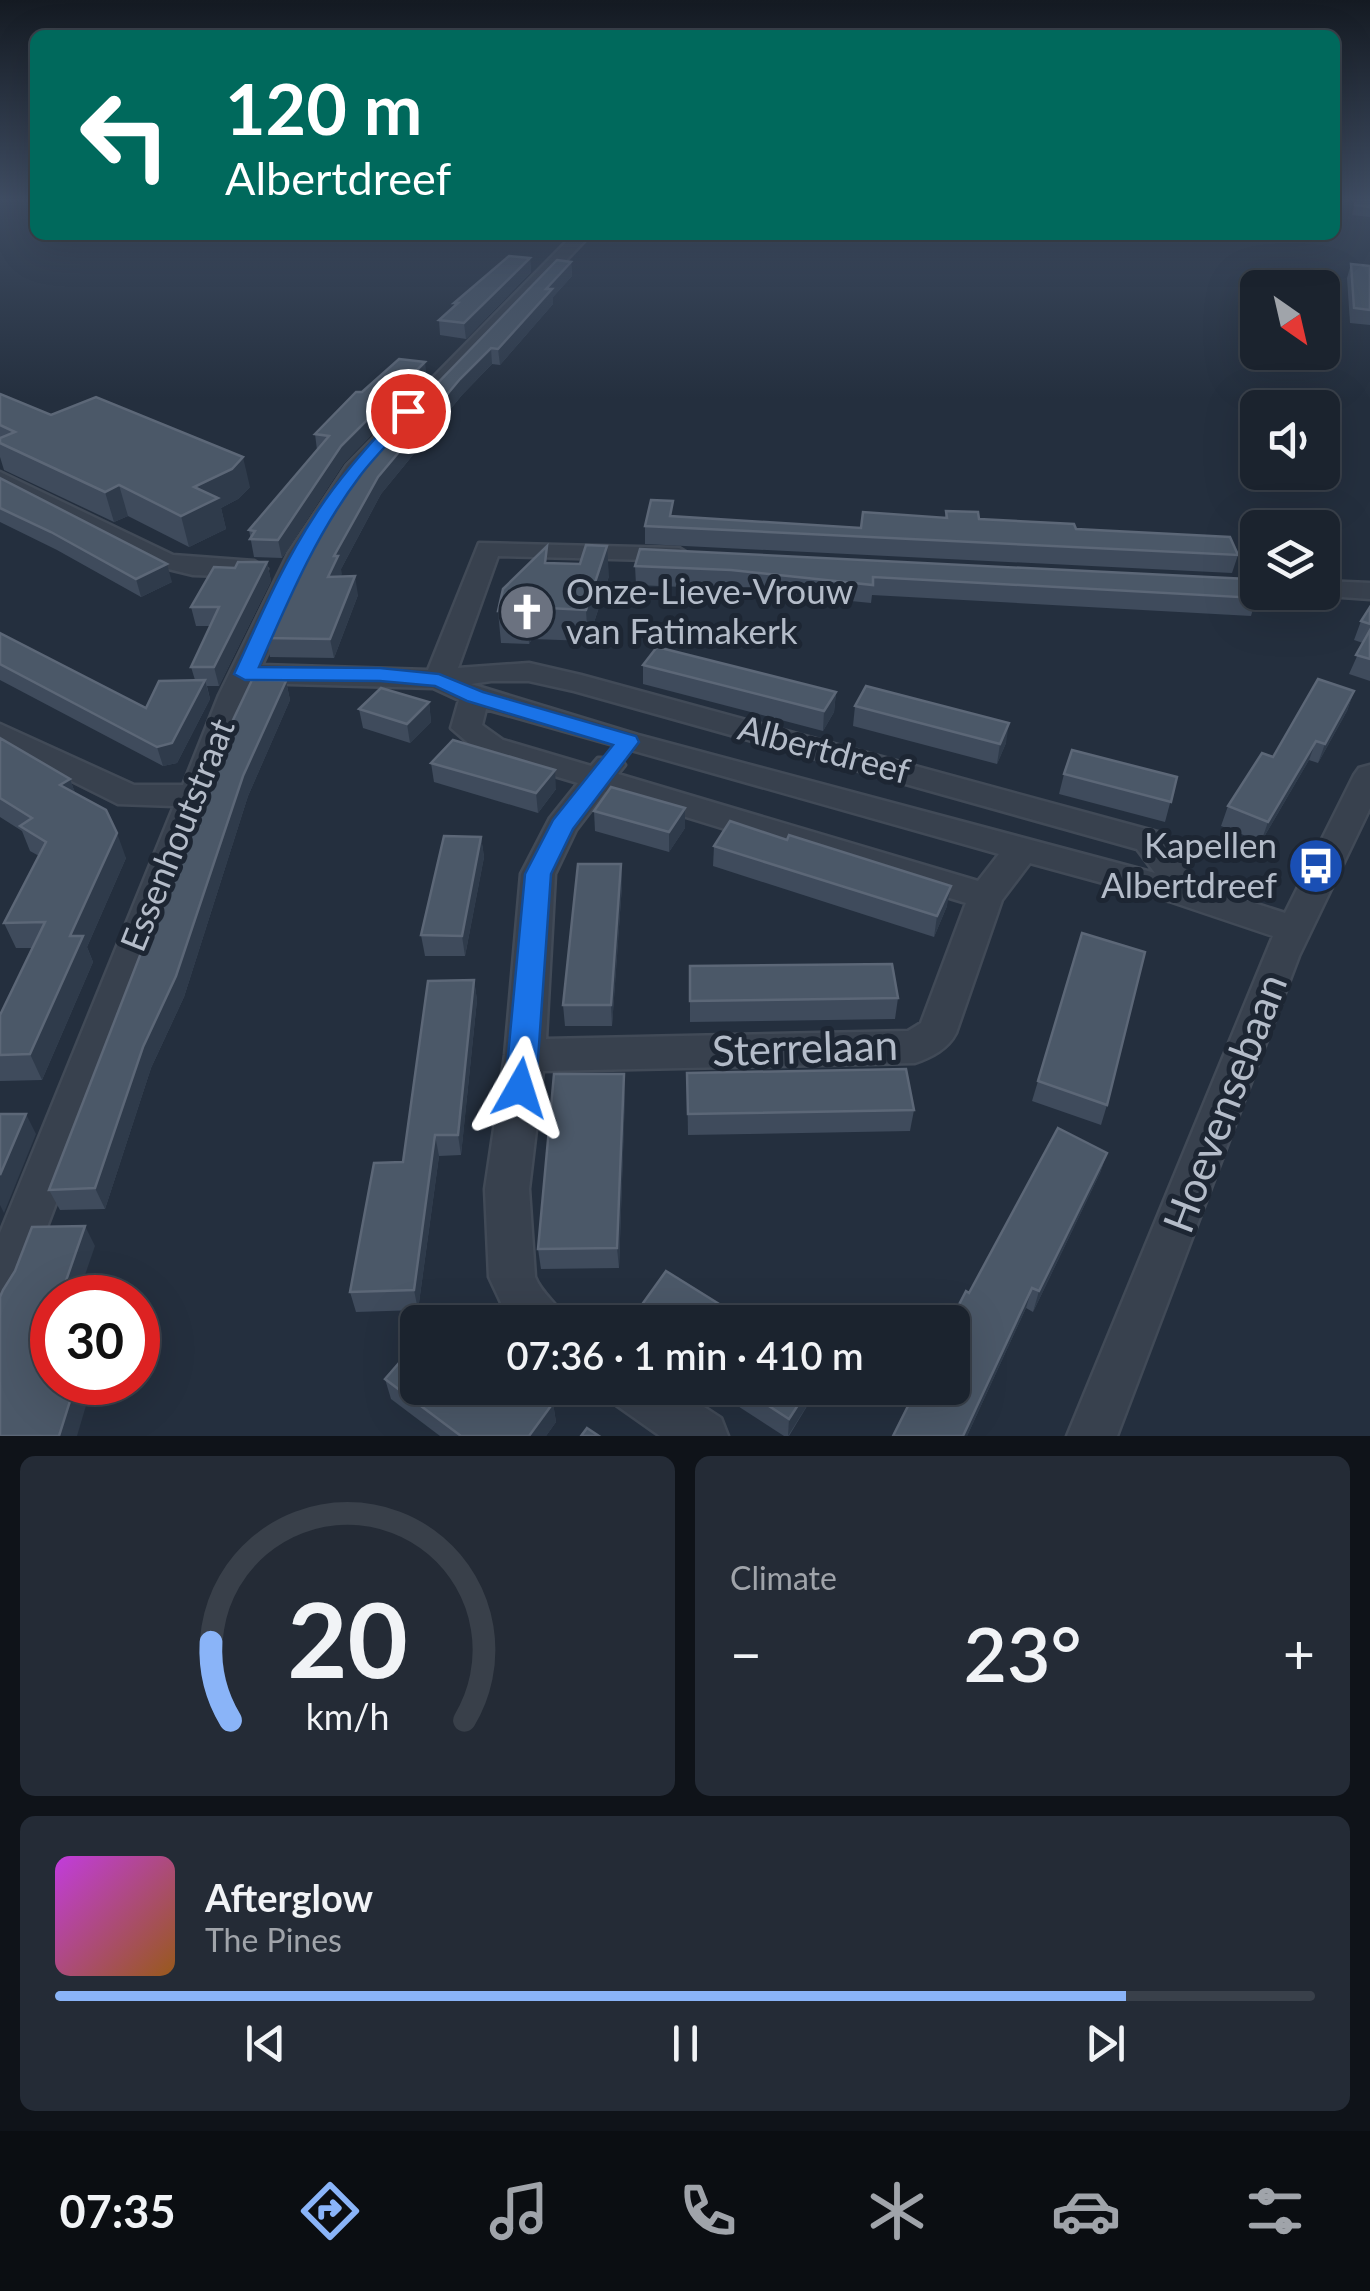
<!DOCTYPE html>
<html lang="en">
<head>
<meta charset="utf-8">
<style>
	:root { --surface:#1b232e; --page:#242b36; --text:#f1f3f6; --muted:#a0a4aa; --line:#39404a; --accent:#8ab4f8 }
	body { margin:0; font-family:Lato,sans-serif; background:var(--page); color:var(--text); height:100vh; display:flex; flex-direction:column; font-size:38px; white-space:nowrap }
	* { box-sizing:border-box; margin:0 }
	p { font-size:32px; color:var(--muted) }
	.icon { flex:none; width:55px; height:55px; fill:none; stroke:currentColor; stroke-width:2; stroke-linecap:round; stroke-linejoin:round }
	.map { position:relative; height:1436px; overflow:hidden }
	.panel { display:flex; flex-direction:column; gap:20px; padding:20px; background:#0f1319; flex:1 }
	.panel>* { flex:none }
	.top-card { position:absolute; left:30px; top:30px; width:1310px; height:210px; border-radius:15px; box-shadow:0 10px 40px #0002,0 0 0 2px var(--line); background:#00695c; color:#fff; overflow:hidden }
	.needle { width:65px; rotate:146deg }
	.tools { position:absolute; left:1240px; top:270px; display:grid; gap:20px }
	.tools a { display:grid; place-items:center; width:100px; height:100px; border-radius:15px; background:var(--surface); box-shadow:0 10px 40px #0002,0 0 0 2px var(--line); font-size:50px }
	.speed { position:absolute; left:30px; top:1275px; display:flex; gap:20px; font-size:50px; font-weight:700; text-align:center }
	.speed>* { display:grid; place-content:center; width:130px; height:130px; border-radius:50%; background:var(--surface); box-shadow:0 10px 40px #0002,0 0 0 2px var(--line); line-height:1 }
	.speed .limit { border:15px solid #d22; background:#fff; color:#111 }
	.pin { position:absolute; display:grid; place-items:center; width:85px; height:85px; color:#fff; margin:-42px; border:5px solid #fff; border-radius:50%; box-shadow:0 2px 10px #0007 }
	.me { position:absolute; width:110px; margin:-55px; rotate:6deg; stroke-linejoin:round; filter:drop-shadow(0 0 8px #0008) }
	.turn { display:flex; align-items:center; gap:35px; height:210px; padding:0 30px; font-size:45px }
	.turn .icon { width:130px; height:130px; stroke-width:2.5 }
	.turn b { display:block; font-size:70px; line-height:85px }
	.big { font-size:75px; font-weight:600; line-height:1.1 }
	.panel .card { flex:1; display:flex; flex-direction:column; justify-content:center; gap:15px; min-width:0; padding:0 35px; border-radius:15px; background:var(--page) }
	.panel .dial { align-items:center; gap:0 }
	.dial svg { height:260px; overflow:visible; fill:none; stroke:var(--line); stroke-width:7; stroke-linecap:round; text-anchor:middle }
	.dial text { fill:var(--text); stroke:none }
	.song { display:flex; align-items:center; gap:30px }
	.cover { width:120px; height:120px; border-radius:15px; background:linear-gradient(135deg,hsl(290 70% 55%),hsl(30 70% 35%)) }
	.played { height:10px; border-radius:5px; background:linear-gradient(90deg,var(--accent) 85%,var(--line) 85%) }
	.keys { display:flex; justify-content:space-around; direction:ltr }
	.heat { display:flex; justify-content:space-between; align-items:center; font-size:55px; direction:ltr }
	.panel .tiles { flex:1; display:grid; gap:20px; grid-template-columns:1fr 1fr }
	.card:last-child { grid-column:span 2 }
	.trip { position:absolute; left:400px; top:1305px; width:570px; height:100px; border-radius:15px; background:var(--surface); box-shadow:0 10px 40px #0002,0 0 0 2px var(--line); font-weight:600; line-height:100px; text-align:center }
	.dock { display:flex; height:160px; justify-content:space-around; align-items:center; background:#0b0e12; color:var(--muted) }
	.dock .icon { width:70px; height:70px }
	.dock .selected { color:var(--accent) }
	.dock b { font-size:45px; color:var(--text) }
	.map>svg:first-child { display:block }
</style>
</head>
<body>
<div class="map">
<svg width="1370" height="1436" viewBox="0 0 1370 1436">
	<rect width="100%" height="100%" fill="#242f3e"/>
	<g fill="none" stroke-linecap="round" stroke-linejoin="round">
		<!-- minor casing -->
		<g stroke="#414a57" stroke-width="5">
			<g id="minor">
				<path d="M573,235H590L364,474L314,554L262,665L428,670L479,543L679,548L692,556L688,561L498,556L458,668L529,663L581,675L1161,833L1181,854L1192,883L1285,913L1354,775L1359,768L1370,765V808L1299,956L1117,1436H1067L1273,936L1169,901L1030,863L1002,900L956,1033C948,1049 932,1057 915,1063L543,1071L529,1189L535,1277C542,1295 559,1304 567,1322H510L489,1277L485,1189L505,1055L521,874L550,818L578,783L481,754L451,728L459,700L433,688L254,683L23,1290L16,1305L0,1312V1233L174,806L118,804L0,745V724L134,785H183L219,695L288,554L347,465ZM491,681H529L574,691L1137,849L1155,873L638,735L471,684ZM486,709L999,854L978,881L618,774L625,765L620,758H598L591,766L503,740L482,725ZM605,792L966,903L921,1023L908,1031L546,1039L555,874L576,830Z"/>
				<path d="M0,472L173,555L254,561L267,569L254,577L193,575L156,566L0,488Z"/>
				<path d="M1322,581L1370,583V599L1313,595L1322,592Z"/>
				<path d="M609,1388H675L721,1418L728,1436H660L616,1405Z"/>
			</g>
		</g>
		<!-- minor -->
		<use href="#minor" fill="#38414e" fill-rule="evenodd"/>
	</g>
	<!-- wall -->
	<g fill="#3f4b5c">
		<path d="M1356,198H1370V217L1352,215Z"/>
		<path d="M530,258L531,272L466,339L440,335L439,320L455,306L454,303Z"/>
		<path d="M571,262L572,276L553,297V304L500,365L492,364L462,395L381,494L341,569L340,577L358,595L334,658L270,657L266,638L364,459Z"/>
		<path d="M1351,264L1370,266V325L1350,323L1347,278Z"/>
		<path d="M427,378L344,463L282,558L254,557L249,530L317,450L315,434L362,392Z"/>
		<path d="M0,394L51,415L250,487L238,499L221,508L226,529L189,547L128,516L114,522L4,470L0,457Z"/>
		<path d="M0,478L172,582L141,597L57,550L0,522Z"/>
		<path d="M946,511L979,519L1076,529L1238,555L1232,573L645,544V526L673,516L861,528L945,518Z"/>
		<path d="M640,549L1256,598L1251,616L872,595L871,603L730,589L636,585L635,566Z"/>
		<path d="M267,562L271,581L219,686H207L210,699L177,763L163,766L0,680V633L146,708L195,680L191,667L210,626H196L191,607L235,568Z"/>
		<path d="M548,563L609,576L588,641L532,639L529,644L501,643L498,611Z"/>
		<path d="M1370,607V681L1349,674L1363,643L1354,640L1361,621Z"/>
		<path d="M643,665L836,692L834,712L823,731L643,684Z"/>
		<path d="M286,681L290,700L248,796L184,997L151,1068L105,1209L60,1210L49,1190Z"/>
		<path d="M1354,691L1347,711L1318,763L1309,760L1261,842L1221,826L1228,806L1273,757Z"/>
		<path d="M429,702L431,722L410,743L363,728L359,709Z"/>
		<path d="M855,706L1006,743L997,764L853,726Z"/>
		<path d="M0,738L70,779L75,793L126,858L87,947L93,962L42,1080L0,1081V1015L32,948H16L4,923L39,856L30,851L22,831L0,817Z"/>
		<path d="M431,763L556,789L538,813L434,782Z"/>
		<path d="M1064,774L1177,777L1165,822L1059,794Z"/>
		<path d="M594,811L685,828L669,852L595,831Z"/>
		<path d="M481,837L484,857L465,956H425L421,935Z"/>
		<path d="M714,846L947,906L934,937L713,866Z"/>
		<path d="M621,864L622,885L612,1026H565L563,1005Z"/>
		<path d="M690,966L898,998L895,1019L690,1022Z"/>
		<path d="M474,980L477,1000L461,1155L439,1156L418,1310L356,1312L350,1292L403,1162Z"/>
		<path d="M687,1073L914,1110L910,1131L688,1135Z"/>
		<path d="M1038,1081L1107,1105L1101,1125L1032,1101Z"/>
		<path d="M625,1094L619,1268L541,1269L538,1249Z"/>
		<path d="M1107,1153L1100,1173L1033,1312L1026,1308L967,1436H893L969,1293Z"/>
		<path d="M385,1379L553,1403L556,1422L546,1436H440L391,1399Z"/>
		<path d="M710,1388H818L789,1436H784Z"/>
	</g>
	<!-- shaded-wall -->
	<g fill="#2f3b4b">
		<path d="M530,258L531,272L466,339L464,323Z"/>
		<path d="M571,262L572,276L553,297V304L500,365L498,349L546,289Z"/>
		<path d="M491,348L492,364L462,395L381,494L341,569L342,574L332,595L328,577L334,556L378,477L460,379Z"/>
		<path d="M425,362L427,378L344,463L282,558L278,540L341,446Z"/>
		<path d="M243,457L250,487L238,499L221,508L226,529L189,547L181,516L194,487Z"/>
		<path d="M119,485L128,516L114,522L105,492Z"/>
		<path d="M607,546L609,576L588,641L586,610Z"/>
		<path d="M267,562L271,581L219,686L214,667Z"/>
		<path d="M167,564L172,582L141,597L136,579Z"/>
		<path d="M355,576L358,595L334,658L330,639Z"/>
		<path d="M529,607L532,639L529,644L527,613Z"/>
		<path d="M205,680L210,699L177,763L163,766L157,747Z"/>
		<path d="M286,681L290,700L248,796L184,997L151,1068L105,1209L95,1188L143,1047L243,776Z"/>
		<path d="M1354,691L1347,711L1318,763L1325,744Z"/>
		<path d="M836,692L834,712L823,731L824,711Z"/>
		<path d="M429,702L431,722L410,743L407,724Z"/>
		<path d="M1009,723L1006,743L997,764L1000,744Z"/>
		<path d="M1316,741L1309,760L1261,842L1268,822Z"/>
		<path d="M555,770L556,789L538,813L536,793Z"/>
		<path d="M70,779L79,804L60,785Z"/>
		<path d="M685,808V828L669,852V832Z"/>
		<path d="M117,833L126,858L87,947L93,962L42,1080L30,1054L70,936Z"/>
		<path d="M481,837L484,857L465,956L462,936Z"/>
		<path d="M621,864L622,885L612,1026L611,1005Z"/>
		<path d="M951,886L947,906L934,937L937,916Z"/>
		<path d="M474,980L477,1000L461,1155L458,1135Z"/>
		<path d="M624,1074L625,1094L619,1268L617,1248Z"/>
		<path d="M26,1114L36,1134L4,1213L0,1205V1175Z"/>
		<path d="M435,1135L439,1156L418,1310L414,1290Z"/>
		<path d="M1107,1153L1100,1173L1033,1312L1039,1291Z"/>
		<path d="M85,1226L95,1246L77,1298H60Z"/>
		<path d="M1032,1288L1026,1308L967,1436H963Z"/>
		<path d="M76,1382H93L77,1436H59Z"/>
		<path d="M809,1388H818L788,1436L789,1419Z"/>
		<path d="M553,1403L556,1422L546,1436H529Z"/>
	</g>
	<!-- building -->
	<g fill="#4b5868" stroke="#5c6777" stroke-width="2.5">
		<path d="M1356,198H1370V207L1355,205Z"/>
		<path d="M509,256L530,258L464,323L439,320L458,303H454Z"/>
		<path d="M557,260L571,262L546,289H552L498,349L491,348L460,379L378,477L334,556H338L328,577L355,576L330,639L266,638L314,538L364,459Z"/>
		<path d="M1351,264L1370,266V310L1354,308Z"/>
		<path d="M399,359L425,362L341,446L278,540L250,539L255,531L249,530L329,436L315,434L356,392H362Z"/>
		<path d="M0,394L51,415L96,397L243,457L232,469L194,487L218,498L181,516L119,485L105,492L0,443V438L15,432L0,425Z"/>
		<path d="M0,478L167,564L136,579L51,532L0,508Z"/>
		<path d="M651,500L673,501L670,516L861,528L863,512L947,518L946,511L978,512L979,519L1074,524L1076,529L1230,537L1238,555L645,526Z"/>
		<path d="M586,545L607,546L586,610L529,607L527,613L498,611L503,589L547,546L545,563L580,564Z"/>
		<path d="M640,549L1248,579L1256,598L873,577V585L731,570L635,566Z"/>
		<path d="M238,562H267L214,667H191L219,607H191L214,567L235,568Z"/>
		<path d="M1370,607V624L1361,621Z"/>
		<path d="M1370,630V659L1356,655Z"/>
		<path d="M0,633L146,708L159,681L205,680L172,743L157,747L0,664Z"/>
		<path d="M657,647L836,692L824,711L643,665Z"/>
		<path d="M1318,679L1354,691L1325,744L1316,741L1268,822L1228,806L1262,753L1273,757Z"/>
		<path d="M252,680L286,681L243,776L176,976L143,1047L95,1188L49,1190L224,739Z"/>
		<path d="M866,686L1009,723L1000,744L855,706Z"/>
		<path d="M381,688L429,702L407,724L359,709Z"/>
		<path d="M0,738L70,779L60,785L106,810L117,833L70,936H83L30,1054L0,1055V1015L45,922L4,923L46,842L20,826L32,818L0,798Z"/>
		<path d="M453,740L555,770L536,793L431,763Z"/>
		<path d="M1072,750L1177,777L1171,802L1064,774Z"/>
		<path d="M611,787L685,808L669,832L594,811Z"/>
		<path d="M730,821L787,840L789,835L951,886L937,916L714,846Z"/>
		<path d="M444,836L481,837L462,936L421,935Z"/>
		<path d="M578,864H621L611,1005H563Z"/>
		<path d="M1082,933L1145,952L1107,1105L1038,1081Z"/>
		<path d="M892,964L898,998L690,1001V966Z"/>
		<path d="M474,980L458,1135H435L414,1290L350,1292L374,1163L403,1162L428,981Z"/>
		<path d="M906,1069L914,1110L688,1114L687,1073Z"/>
		<path d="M554,1074H624L617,1248L538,1249Z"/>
		<path d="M0,1114H26L0,1175Z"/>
		<path d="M1058,1128L1107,1153L1039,1291L1032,1288L963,1436H893L917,1388H952V1322H950L966,1291L969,1293Z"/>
		<path d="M85,1226L60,1298H52V1382H76L59,1436H0V1297L3,1290L15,1271L32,1227Z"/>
		<path d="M666,1271L748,1322H642L633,1317Z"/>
		<path d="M418,1341V1388H531L553,1403L529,1436H461L385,1379Z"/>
		<path d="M741,1388H809L789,1419Z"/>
		<path d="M587,1428L599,1436H581Z"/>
	</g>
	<!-- sky -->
	<linearGradient id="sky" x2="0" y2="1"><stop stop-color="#141a22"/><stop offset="0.5" stop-color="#3f4d63"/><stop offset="1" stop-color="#3f4d63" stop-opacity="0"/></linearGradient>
	<rect width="1370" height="399" fill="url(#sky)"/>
	<!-- route -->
	<path fill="#1a73e8" stroke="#114b97" stroke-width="2.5" d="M402,408L416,411C399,434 377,453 360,476C316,534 288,601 259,667L380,668L439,674L483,692L636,736L639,742L573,829L551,874L536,1088L531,1098L520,1101L509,1098L505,1088L525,874L553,820L613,745L467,701L435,686L380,681L245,680L234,674C259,620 282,565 315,515C340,476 371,443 402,408Z"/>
	<!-- icons -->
	<defs>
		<g id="church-disc" transform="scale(2.875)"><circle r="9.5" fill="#6b7280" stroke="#1d2633"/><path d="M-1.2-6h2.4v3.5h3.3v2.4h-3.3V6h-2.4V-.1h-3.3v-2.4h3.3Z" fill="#fff"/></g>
		<g id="bus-disc" transform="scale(2.875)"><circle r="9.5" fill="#1a4fb4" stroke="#1d2633"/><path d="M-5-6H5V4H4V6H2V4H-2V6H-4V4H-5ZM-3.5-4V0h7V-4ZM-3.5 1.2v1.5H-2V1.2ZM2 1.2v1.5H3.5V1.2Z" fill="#fff"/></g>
	</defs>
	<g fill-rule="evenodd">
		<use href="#church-disc" x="527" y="612"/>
		<use href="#bus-disc" x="1316" y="866"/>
	</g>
	<g text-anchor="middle" stroke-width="10" stroke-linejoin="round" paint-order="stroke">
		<!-- poi labels -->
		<g font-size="35" fill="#b4bcc9" stroke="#1d2633" text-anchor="start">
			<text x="566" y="604">Onze-Lieve-Vrouw<tspan x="566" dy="40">van Fatimakerk</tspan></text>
			<text x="1277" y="858" text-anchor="end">Kapellen<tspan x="1277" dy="40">Albertdreef</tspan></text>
		</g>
		<!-- street labels -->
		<g font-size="35" fill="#b4bcc9" stroke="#1d2633">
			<text transform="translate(824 750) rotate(15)" y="12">Albertdreef</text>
			<text transform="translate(178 835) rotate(-68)" y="12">Essenhoutstraat</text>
		</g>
		<!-- near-street labels -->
		<g font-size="42" fill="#b4bcc9" stroke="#1d2633">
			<text transform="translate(805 1048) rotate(-2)" y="15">Sterrelaan</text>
			<text transform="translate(1225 1103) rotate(-69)" y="15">Hoevensebaan</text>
		</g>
	</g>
</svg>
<div class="tools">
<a><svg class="needle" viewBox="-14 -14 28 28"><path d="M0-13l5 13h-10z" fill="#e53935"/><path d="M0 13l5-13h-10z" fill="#a0a4aa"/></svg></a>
<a><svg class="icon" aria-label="sound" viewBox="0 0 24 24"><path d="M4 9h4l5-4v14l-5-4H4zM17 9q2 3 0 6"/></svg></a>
<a><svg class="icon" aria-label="layers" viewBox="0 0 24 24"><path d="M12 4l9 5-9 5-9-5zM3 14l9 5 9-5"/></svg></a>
</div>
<div class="speed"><div class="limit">30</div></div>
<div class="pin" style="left:408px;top:411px;background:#d93025"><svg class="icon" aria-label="arrive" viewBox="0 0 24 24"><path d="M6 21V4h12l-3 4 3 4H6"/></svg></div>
<svg class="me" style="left:520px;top:1088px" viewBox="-20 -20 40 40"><path d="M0-17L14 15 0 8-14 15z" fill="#1a73e8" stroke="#fff" stroke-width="4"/></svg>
<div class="trip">07:36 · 1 min · 410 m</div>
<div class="top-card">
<div class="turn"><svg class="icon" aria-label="left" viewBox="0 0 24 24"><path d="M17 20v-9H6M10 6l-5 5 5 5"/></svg><div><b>120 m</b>Albertdreef</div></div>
</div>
</div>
<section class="panel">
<div class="tiles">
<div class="card dial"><svg viewBox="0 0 100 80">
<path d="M14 69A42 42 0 1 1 86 69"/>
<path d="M14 69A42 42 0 0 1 8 45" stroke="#8ab4f8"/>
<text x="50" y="56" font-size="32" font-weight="700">20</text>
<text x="50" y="72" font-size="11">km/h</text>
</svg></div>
<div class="card"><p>Climate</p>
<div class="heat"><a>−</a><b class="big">23°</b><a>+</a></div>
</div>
<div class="card">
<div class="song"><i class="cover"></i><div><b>Afterglow</b><p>The Pines</p></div></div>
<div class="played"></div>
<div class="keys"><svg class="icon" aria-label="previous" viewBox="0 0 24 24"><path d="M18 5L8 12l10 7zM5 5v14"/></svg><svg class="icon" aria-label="pause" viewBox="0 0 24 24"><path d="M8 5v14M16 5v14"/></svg><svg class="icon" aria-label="next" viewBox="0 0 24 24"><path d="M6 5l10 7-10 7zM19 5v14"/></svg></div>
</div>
</div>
</section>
<nav class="dock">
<b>07:35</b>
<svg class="icon selected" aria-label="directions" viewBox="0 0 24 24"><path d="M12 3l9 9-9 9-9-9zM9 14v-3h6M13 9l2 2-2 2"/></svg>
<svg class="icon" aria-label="music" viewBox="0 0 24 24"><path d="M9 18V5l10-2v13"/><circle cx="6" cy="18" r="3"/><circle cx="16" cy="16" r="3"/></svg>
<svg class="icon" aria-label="phone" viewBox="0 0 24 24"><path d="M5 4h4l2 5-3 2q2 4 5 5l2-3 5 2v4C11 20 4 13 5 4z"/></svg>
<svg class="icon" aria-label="climate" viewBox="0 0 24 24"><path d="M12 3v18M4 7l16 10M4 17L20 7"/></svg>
<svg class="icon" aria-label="car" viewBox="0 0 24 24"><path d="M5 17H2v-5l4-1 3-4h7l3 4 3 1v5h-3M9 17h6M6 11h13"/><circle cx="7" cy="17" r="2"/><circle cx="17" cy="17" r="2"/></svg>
<svg class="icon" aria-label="filters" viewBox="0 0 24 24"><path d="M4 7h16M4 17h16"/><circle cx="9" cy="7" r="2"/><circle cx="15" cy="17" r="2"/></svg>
</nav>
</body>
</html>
